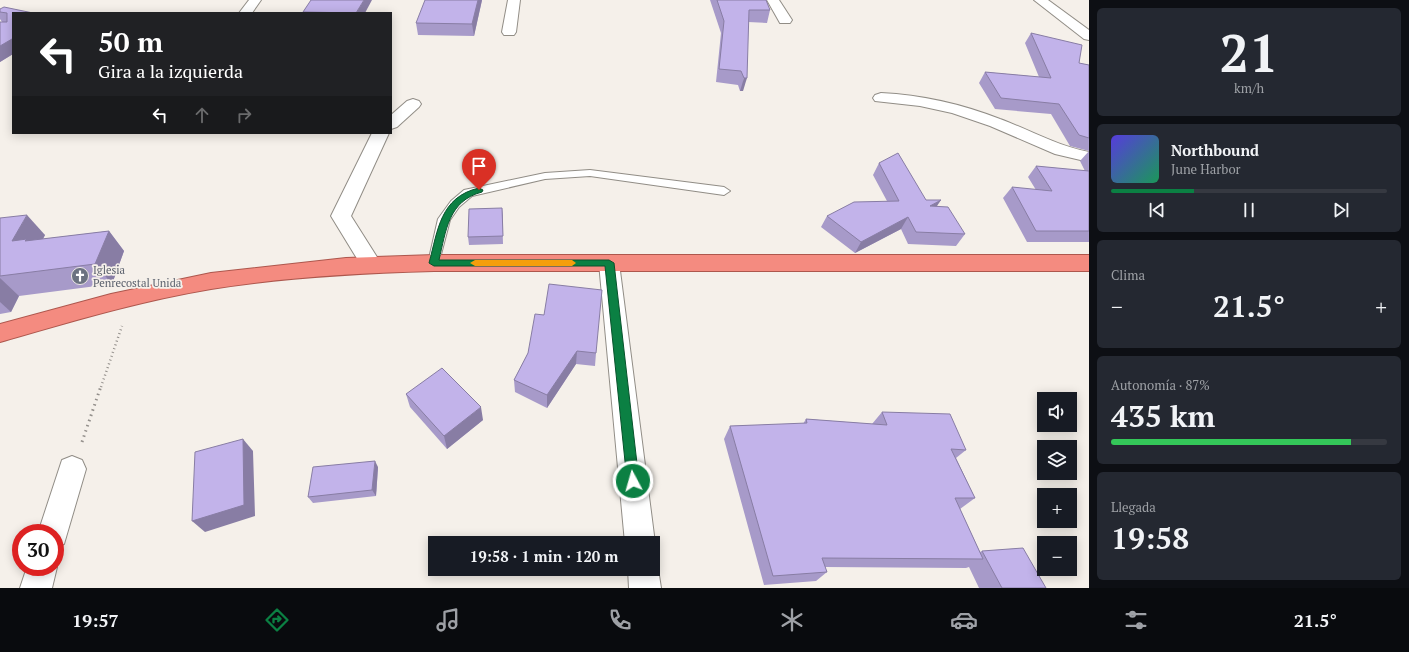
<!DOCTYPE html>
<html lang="es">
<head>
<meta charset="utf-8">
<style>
	:root { --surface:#171b24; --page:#242831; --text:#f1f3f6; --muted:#9ea1a6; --line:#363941; --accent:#0b8043 }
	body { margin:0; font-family:"PT Serif",serif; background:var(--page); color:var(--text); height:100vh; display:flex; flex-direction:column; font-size:15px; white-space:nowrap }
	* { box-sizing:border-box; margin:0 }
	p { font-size:13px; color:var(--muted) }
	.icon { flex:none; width:22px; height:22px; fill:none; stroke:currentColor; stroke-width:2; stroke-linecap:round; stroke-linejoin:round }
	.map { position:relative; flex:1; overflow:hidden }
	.drawer { display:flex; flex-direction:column; gap:8px; padding:8px; background:#0d0f14; width:320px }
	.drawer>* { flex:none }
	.banner { position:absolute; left:12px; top:12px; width:380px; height:122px; border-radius:0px; box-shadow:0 2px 10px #0003; background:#202124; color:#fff; overflow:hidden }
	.controls { position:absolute; left:1037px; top:392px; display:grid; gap:8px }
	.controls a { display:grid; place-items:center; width:40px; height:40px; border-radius:0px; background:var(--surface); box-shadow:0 2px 10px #0003; font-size:20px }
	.speed { position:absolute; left:12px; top:524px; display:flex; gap:8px; font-size:20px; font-weight:700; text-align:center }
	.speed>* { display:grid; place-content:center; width:52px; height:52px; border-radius:50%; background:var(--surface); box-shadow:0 2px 10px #0003; line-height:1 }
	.speed .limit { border:6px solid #d22; background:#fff; color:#111 }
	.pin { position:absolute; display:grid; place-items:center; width:34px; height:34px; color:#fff; margin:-41px -17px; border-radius:50% 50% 50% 0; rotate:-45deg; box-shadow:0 0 4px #0007 }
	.pin .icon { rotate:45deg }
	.me { position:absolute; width:44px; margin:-22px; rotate:354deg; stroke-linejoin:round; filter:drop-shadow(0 0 3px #0008) }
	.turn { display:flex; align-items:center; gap:14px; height:84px; padding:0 20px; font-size:18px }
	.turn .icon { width:52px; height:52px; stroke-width:2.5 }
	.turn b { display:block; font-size:28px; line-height:34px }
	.lanes { display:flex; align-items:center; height:38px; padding:0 20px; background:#0003; justify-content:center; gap:20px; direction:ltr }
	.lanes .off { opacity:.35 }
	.big { font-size:30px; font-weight:600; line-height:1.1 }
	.drawer .widget { flex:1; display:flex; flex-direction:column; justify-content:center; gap:6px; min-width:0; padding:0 14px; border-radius:6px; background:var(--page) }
	.drawer .dial { align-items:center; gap:0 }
	.dial b { font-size:52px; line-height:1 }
	.song { display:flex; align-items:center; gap:12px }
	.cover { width:48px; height:48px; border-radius:6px; background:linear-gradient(135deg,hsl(250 70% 55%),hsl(150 70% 35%)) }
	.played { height:4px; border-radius:2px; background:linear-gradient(90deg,var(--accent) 30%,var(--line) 30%) }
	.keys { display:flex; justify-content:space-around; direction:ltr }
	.heat { display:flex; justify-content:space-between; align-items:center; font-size:22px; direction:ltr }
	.charge { height:6px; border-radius:3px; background:linear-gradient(90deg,#34c759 87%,var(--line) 0) }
	.trip { position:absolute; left:428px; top:536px; width:232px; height:40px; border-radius:0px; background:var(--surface); box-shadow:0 2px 10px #0003; font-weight:600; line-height:40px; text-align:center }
	.tab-bar { display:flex; height:64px; justify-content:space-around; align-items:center; background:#090b0e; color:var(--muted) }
	.tab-bar .icon { width:28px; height:28px }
	.tab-bar .on { color:var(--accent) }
	.tab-bar b { font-size:18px; color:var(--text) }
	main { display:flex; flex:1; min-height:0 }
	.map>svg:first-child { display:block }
</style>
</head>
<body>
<main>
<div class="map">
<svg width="1089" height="588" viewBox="0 0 1089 588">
	<rect width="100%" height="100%" fill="#f5f0ea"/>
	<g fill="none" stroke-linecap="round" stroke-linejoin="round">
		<!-- service casing -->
		<g stroke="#918d86" stroke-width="2">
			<path id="service" d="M590,170L724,187L730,191L724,195L590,176L545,179L472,196L459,207L450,220L438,266H430L428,263L438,219L451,201L464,190L545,173Z"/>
		</g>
		<!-- minor casing -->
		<g stroke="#918d86" stroke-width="2">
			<g id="minor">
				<path d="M249,0H261L252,13H239Z"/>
				<path d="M508,0H520L516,32L514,35H504L502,32Z"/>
				<path d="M767,0H779L792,20L790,23H780Z"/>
				<path d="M1034,0H1048L1089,30V40L1084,39Z"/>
				<path d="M881,93C922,95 962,104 1000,119C1030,130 1057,146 1089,152V162L1055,154L990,126L952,113L920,106L875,101L873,98L875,95Z"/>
				<path d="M413,99L419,101L421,104L419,107L397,127L391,129V115L407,101Z"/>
				<path d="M372,133H389L351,216L382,265L378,270L371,273L364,270L331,216Z"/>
				<path d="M609,255L616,258L619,263L655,543L653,548V543H625L599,263L602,258Z"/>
				<path d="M72,456L82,460L86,469L64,544L55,547V533H38L62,460Z"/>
				<path d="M653,558L658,569L661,588H629L628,569H653Z"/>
				<path d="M55,561L57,567L52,588H20L27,567H55Z"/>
			</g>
		</g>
		<!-- trunk casing -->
		<g stroke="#ad574d" stroke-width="2">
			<path id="trunk" d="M434,255H1089V271H434C360,273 285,277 211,289C139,301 70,322 0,342V324L111,294L211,273L346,258Z"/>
		</g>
		<!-- path-far1 -->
		<path stroke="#938f8b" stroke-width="2.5" stroke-dasharray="1 3" stroke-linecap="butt" d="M101,387L122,326"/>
		<!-- path -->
		<path stroke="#938f8b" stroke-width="3" stroke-dasharray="1.5 4" stroke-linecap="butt" d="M82,442L101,386"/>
		<!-- service -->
		<use href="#service" fill="#fff" fill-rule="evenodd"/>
		<!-- minor -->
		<use href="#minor" fill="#fff" fill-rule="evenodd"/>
		<!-- trunk -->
		<use href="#trunk" fill="#f48b80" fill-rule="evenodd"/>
	</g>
	<!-- wall -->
	<g fill="#a79ac9">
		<path d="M482,0L474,36L418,35L416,23Z"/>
		<path d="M710,0H766L770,10L767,23L748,22L743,91H740L738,85L716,82L721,33Z"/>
		<path d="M0,9L13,13V54L0,62V22H2L0,19Z"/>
		<path d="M303,12L365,13H303Z"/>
		<path d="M1031,33L1079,63L1089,65V242H1027L1003,198L1012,187L1036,190L1028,177L1036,166L1085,171L1080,161L1089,151L1070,146L1051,114L995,109L979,83L985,72L1039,77L1025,43Z"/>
		<path d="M879,163L926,200L937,206L965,234L956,246L908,244L901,229L855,253L821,227L827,216L887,201L873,175Z"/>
		<path d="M502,208L503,244L469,245L468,237Z"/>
		<path d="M0,218L45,235L43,239L109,231L124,251L112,284L19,296L11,312L0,314Z"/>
		<path d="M544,315L596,353L595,366L576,364L547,408L515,392L514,380L528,353Z"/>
		<path d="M406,394L483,420L447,449L410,407Z"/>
		<path d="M882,412L966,450L956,458L975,498L960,509L980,552L982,551L1046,588H979L969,567L966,568L825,567L827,572L816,581L764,585L724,439L730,426L803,424L806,419L872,424Z"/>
		<path d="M378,467L376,496L313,503L308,497Z"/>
	</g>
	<!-- shaded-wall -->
	<g fill="#887da4">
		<path d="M364,0H372L365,13H356Z"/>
		<path d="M478,0H482L474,36L472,24Z"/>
		<path d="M12,39L13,41V54L0,62V46Z"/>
		<path d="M744,78H747L743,91H740Z"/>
		<path d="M941,200L933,212L930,206Z"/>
		<path d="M502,208L503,216V244V236Z"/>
		<path d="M27,215L45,235L37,250L12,241Z"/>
		<path d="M908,217L901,229L855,253L861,242Z"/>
		<path d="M109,231L124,251L112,284L95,264Z"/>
		<path d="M0,278L19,296L11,312L0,302Z"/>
		<path d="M577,351L576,364L547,408V395Z"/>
		<path d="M481,407L483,420L447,449L444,436Z"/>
		<path d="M243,439L253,451L255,516L205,532L192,521Z"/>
		<path d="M375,461L378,467L376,496L372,490Z"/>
	</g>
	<!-- building -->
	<g fill="#c2b3ea" stroke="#887da4">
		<path d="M311,0H364L356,13L303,12Z"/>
		<path d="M425,0H478L472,24L416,23Z"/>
		<path d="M717,0H766L770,10H749L747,78H744L741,71L719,69L724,21Z"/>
		<path d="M4,7L33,13H13V39H12L0,46V22H7V13L0,12V9Z"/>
		<path d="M1031,33L1082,45L1079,63L1089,65V138L1079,135L1059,104L1001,98L985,72L1051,78Z"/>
		<path d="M898,153L926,200H941L930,206L948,207L965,234L916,232L908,217L861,242L827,216L854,202L899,201L879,163Z"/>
		<path d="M1036,166L1089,171V231H1036L1012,187L1052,191Z"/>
		<path d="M502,208L503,236L468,237L469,209Z"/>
		<path d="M27,215L12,241L27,239L25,241L109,231L95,264L0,276V218Z"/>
		<path d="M549,284L602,290L596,353L577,351L547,395L514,380L528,353L535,314L544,315Z"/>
		<path d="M442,368L481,407L444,436L406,394Z"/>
		<path d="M882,412L950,414L966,450L951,449L975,498H955L983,559L822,558L827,572L773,576L730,426L807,423L806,419L887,425Z"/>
		<path d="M243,439L244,505L192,521L195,452Z"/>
		<path d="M375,461L372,490L308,497L313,467Z"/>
		<path d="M1023,548L1046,588H1002L982,551Z"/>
	</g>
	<!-- route -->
	<path fill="#0b8043" stroke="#07532c" d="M479,188L483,190L482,192C448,201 446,231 439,260H609L614,263L639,481L637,485L633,486L629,485L627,481L605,266H434L429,263C438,230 440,197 479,188Z"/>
	<!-- slow -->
	<path fill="#f59e0b" d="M475,260H572L576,263L572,266H475L470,263Z"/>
	<!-- icons -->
	<defs>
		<g id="church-disc" transform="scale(0.9)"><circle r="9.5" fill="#6b7280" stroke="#f5f0ea"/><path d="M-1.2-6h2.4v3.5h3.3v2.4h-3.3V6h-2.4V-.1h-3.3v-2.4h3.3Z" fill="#fff"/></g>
	</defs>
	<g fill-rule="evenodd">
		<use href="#church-disc" x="80" y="276"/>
	</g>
	<g text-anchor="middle" stroke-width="3.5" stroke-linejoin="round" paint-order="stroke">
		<!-- worship labels -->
		<g font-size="11" fill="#5b616d" stroke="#f5f0ea" text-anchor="start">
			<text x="93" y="274">Iglesia<tspan x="93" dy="13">Penrecostal Unida</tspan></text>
		</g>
	</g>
</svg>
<div class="controls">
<a><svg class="icon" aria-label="sound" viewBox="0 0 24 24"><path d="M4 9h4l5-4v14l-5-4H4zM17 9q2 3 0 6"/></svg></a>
<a><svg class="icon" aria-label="layers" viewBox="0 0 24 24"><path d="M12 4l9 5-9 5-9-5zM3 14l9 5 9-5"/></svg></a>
<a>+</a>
<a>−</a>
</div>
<div class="speed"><div class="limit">30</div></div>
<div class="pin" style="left:479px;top:190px;background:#d93025"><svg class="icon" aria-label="arrive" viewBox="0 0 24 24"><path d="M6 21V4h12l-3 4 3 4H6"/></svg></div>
<svg class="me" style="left:633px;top:481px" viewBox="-20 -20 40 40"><circle r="17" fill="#0b8043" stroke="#fff" stroke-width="3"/><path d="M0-11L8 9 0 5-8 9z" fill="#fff"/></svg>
<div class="trip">19:58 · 1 min · 120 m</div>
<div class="banner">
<div class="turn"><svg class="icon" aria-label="left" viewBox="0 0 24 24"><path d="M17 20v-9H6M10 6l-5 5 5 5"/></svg><div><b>50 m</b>Gira a la izquierda</div></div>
<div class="lanes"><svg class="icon" aria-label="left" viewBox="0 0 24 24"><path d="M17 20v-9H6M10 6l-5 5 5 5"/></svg><svg class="icon off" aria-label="ahead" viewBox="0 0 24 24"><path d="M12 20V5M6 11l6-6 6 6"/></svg><svg class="icon off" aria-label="right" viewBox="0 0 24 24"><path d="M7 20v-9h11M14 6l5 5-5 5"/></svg></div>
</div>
</div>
<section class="drawer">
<div class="widget dial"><b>21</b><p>km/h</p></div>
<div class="widget">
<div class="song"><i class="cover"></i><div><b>Northbound</b><p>June Harbor</p></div></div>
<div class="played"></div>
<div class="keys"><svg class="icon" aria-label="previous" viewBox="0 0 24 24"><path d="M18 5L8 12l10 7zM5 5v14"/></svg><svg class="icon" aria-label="pause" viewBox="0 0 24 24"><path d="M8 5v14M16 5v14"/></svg><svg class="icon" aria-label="next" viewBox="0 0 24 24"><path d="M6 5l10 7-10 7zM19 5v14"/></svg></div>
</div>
<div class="widget"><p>Clima</p>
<div class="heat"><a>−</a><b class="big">21.5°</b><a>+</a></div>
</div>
<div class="widget"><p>Autonomía · 87%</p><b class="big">435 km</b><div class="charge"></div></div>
<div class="widget"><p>Llegada</p><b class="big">19:58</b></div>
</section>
</main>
<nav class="tab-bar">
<b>19:57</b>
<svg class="icon on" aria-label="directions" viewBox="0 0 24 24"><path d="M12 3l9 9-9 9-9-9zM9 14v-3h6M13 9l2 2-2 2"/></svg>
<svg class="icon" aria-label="music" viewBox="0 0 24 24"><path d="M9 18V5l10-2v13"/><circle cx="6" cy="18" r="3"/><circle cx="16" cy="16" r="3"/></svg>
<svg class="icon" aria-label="phone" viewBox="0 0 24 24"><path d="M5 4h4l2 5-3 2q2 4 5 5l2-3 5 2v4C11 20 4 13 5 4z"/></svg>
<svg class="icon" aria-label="climate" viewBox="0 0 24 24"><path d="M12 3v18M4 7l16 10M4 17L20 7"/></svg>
<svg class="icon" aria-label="car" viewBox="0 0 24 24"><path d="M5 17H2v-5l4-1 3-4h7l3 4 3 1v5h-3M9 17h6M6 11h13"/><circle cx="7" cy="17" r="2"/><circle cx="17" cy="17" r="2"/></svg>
<svg class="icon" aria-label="filters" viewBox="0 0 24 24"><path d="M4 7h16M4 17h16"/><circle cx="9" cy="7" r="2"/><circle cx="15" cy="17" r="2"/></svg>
<b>21.5°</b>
</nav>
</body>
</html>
